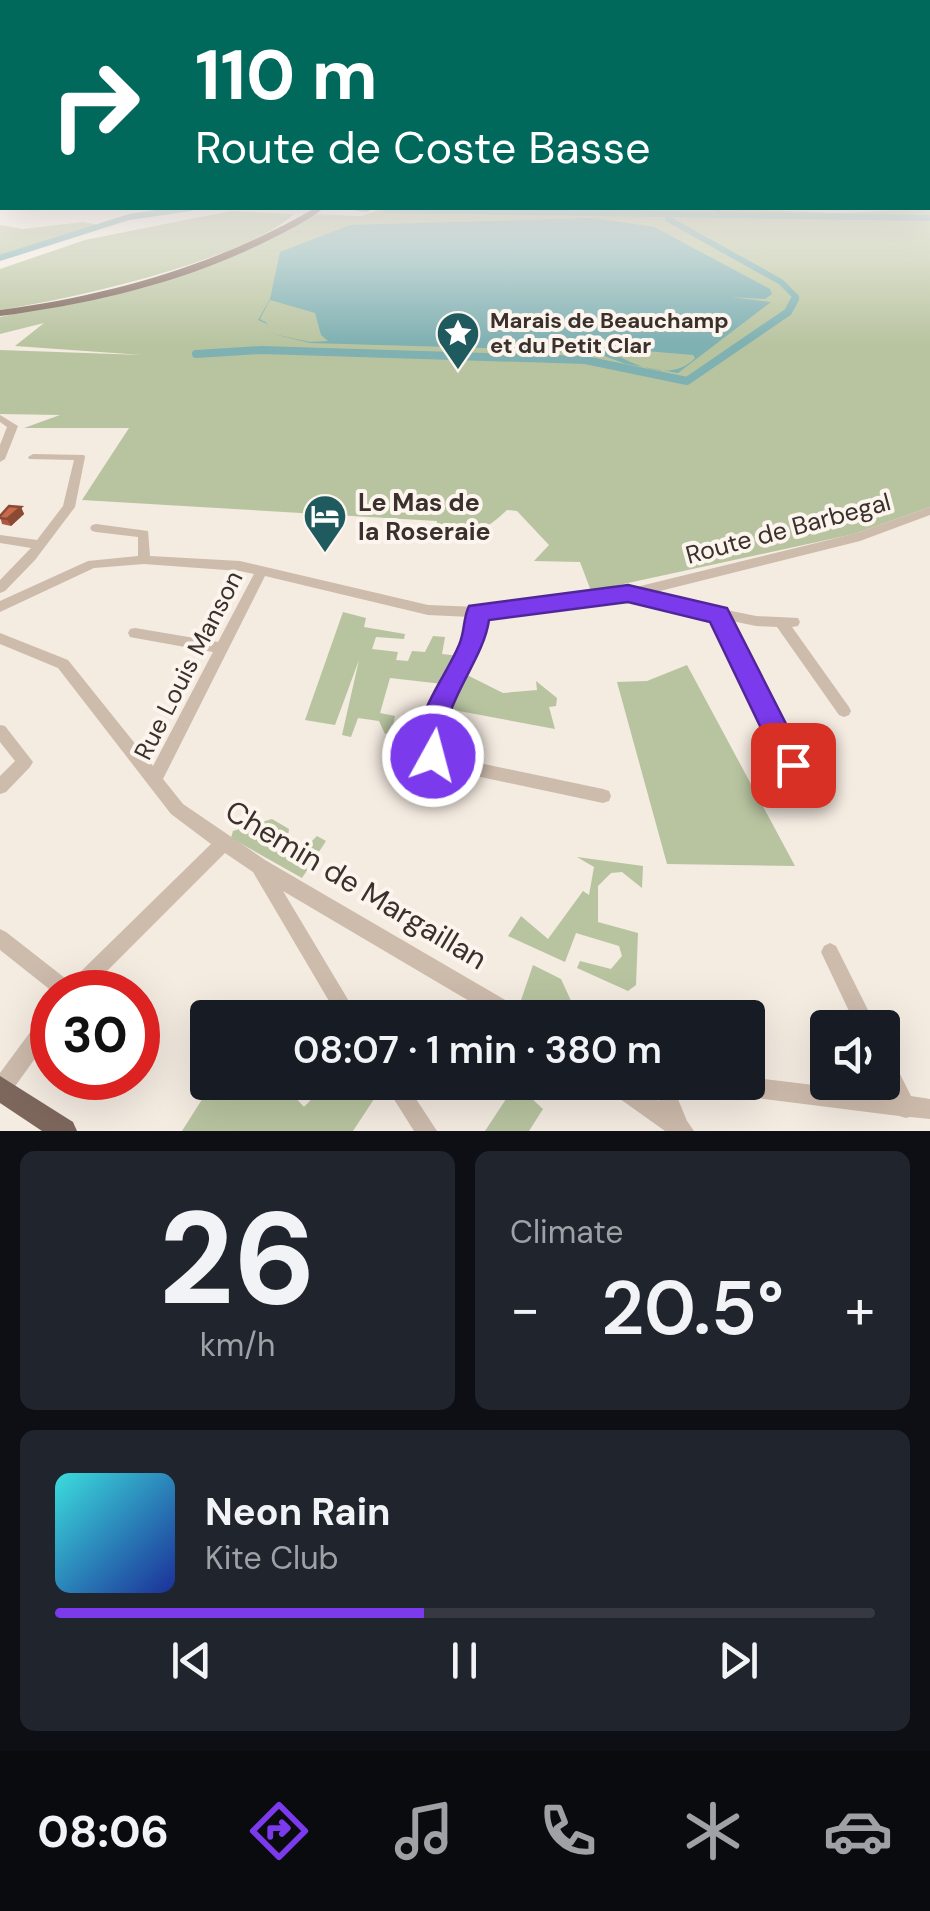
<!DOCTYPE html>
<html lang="en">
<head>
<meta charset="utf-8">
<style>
	:root { --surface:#171b24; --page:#20242c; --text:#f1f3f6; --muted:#9ea1a6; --line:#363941; --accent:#7c3aed }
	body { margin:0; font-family:"DM Sans",sans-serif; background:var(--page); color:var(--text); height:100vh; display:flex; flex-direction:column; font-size:38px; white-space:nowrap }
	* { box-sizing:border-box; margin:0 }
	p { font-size:32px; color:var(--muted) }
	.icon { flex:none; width:55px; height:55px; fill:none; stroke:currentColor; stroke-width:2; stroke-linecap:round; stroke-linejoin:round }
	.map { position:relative; height:1131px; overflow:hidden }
	.side { display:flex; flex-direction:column; gap:20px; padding:20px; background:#0d0f14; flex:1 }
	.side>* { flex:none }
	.banner { position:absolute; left:0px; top:0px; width:930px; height:210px; box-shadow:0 10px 40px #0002; background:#00695c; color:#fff; overflow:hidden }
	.controls { position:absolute; left:810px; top:1010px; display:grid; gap:20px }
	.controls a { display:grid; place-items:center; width:90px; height:90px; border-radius:10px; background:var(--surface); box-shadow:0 10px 40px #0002; font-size:50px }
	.speed { position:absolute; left:30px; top:970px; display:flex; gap:20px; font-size:50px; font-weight:700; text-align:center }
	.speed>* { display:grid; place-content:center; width:130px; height:130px; border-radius:50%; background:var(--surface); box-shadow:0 10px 40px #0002; line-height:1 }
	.speed .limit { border:15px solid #d22; background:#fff; color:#111 }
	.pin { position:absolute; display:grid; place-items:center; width:85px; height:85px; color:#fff; margin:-42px; border-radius:20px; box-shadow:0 5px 15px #0006 }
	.me { position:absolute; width:110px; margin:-55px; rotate:7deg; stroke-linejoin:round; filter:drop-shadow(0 0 8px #0008) }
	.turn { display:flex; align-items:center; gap:35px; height:210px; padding:0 30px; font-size:45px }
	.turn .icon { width:130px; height:130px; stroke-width:2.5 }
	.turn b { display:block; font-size:70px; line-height:85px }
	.big { font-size:75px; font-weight:600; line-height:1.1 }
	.side .tile { flex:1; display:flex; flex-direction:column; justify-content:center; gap:15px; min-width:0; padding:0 35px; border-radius:15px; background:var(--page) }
	.side .dial { align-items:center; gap:0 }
	.dial b { font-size:130px; line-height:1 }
	.song { display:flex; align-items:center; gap:30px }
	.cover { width:120px; height:120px; border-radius:15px; background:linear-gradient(135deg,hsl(180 70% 55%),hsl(230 70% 35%)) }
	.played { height:10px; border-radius:5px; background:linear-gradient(90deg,var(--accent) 45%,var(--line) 45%) }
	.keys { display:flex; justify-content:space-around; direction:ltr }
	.heat { display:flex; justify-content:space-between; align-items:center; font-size:55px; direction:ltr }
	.side .tiles { flex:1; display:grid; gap:20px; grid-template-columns:1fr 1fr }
	.tile:last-child { grid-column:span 2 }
	.trip { position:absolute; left:190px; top:1000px; width:575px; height:100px; border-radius:10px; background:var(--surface); box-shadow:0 10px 40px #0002; font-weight:600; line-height:100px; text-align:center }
	.tabs { display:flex; height:160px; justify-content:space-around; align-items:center; background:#090b0e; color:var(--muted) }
	.tabs .icon { width:70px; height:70px }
	.tabs .on { color:var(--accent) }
	.tabs b { font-size:45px; color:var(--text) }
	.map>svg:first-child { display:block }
</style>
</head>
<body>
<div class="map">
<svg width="930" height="1131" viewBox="0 0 930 1131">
	<rect width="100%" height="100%" fill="#f4ebe1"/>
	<!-- green -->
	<g fill="#b8c4a0">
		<path d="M384,208H717L837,213L930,209V507L854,534L591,591L580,562L534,561L549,545L517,511L507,510C483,533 469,537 436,531L437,521L82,500L129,428H24L60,415L0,414V350L142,355L15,346L44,323L0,334V317L202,268L315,214L361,216Z"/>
		<path d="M230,211L294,214C243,261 71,299 0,310V269L85,240Z"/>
		<path d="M83,222L99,225L0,257V225L23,229Z"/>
		<path d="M343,612L366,618L364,627L405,634L404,639L376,637L372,649L398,652L396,660L408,661L412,651L425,652L433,636L445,637L442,654L459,656L443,684L390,678L380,713L395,716L392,731L385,734L379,721L358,718L351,737L342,735L359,660L335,725L305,720Z"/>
		<path d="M687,665L795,866L667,864L617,682L647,681Z"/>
		<path d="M463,673L503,693L537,690L536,681L557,698L556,706L549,707L555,729L448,709L446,703Z"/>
		<path d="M272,819L289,829L287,843L309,844L317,836L326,841L302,878L231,838L233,831Z"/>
		<path d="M577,857L643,866L642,888L622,872L611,873L598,886V922L638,933L636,985L628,991L577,968L580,961L611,969L622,956L619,946L576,933L565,962L508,936L521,916L548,939L583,891L589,895L594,867Z"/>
		<path d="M533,965L561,979L572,1003L570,1017H536L519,1006Z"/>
		<path d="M213,1082L282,1083L304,1107L327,1083H370L378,1093L353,1131H182Z"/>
		<path d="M516,1084L543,1109L529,1131H485Z"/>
	</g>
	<!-- water -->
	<path fill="#7fb0b2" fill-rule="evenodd" d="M593,218L654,227L770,289L772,294L765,299L731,297L771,302L678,373L626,364L591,351L310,343L269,333L267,324L258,320L270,299L280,252L350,225ZM270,300L315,313L321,335L328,341L310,342L269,333L267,323L260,319ZM646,351L693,355L695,358C674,380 643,369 618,356Z"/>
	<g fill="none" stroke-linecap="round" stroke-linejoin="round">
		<!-- stream -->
		<g stroke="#7fb0b2" stroke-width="2.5">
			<path d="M542,208L547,211"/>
			<path d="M713,208L725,215"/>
		</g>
		<!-- canal-far1 -->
		<g stroke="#7fb0b2" stroke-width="6">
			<path d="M358,208L367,209"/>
			<path d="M386,210L930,218"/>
			<path d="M668,219L781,282L796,297L794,301"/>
			<path d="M0,258L129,217L191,208"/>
		</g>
		<!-- canal -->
		<path stroke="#7fb0b2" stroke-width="8" d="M196,354L262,350L585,360L687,381L788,312L795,299"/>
		<!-- minor -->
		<g fill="#cdbbac" fill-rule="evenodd">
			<path d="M0,415L18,426L5,459L0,462V445L7,427L0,422Z"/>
			<path d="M33,454L84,455L85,457L75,507L35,560L5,591L0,593V580L31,548L0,543V535L37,540L63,506L74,460L29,459L28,457Z"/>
			<path d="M930,507V515L860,541L648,594L756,616L798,618L800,622L798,626L792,627L849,707L851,711L849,715L844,717L839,715L777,627L756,626L727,620L795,750L828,764L830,779L828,784C818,788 802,789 792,785L783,756L712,617L626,599L543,611L484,616C480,667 435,699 440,752L446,756L603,789L609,791L611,796L609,801L603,803L443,769L428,761C410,708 466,667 471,617L428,615L265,576L163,779L183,804L265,860L524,1011L526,1018H498L283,891L359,1018H339L253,872L225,853L86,992H53L0,950V929L6,932L70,982L211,844L171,814L58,668L0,644V633L68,660L153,766L213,652L135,638L130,637L128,633L130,629L135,628L218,642L254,574L240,571L144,564L94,568L0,612V601L88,561L138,556V537L96,532L92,531L90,528L92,525L96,524L148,531L150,556L240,561L428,605L478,607L543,601L628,589L857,533Z"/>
			<path d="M0,725L5,726L33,762L30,767L6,792L0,794V776L15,761L0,742Z"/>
			<path d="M830,943L836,946L877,1028H857L821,952L824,946Z"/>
			<path d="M52,1009V1035L8,1096L0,1099V1073L45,1012Z"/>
			<path d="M882,1049L889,1052L911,1096L930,1099V1119L910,1117L906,1118L899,1116L708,1092L701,1089L698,1082H748V1077L888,1094L882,1082Z"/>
			<path d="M383,1082H405L437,1131H414Z"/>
			<path d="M603,1082H631L659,1101L651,1082H671L687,1121L694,1131H665L606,1089Z"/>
		</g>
		<!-- major -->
		<g fill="#7d675c" fill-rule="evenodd">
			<path d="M315,208H324C306,222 285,232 265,242C182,283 91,304 0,316V310C112,295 217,265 315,208Z"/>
			<path d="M0,1076L73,1122L77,1131H42L0,1103Z"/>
		</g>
	</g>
	<!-- wall -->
	<path fill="#ac5a40" d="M21,507L24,514L11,526L2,524L0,516Z"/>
	<!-- shaded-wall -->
	<path fill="#8c4a34" d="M21,507L24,514L11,526L7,519Z"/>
	<!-- building -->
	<path fill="#c8694b" stroke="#8c4a34" stroke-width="2.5" d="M9,506L21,507L7,519L0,518V516Z"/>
	<!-- sky -->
	<linearGradient id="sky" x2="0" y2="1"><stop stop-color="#7eb2d2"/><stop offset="0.54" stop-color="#faf6f2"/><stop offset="1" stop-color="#faf6f2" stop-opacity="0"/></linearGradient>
	<rect width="930" height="344" fill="url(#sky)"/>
	<!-- route -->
	<path fill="#7c3aed" stroke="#51269a" stroke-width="2.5" d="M628,585L727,608L807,765L803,774L793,778L783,774L710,622L628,602L489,620C483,664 434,711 447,756L443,765L433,769L423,765C404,724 444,682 459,645C465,632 463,618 469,606Z"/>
	<!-- icons -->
	<defs>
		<g id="sight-pin" transform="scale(2.25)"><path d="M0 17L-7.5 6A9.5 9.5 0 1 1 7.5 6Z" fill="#1f5a5e" stroke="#fbf5ee"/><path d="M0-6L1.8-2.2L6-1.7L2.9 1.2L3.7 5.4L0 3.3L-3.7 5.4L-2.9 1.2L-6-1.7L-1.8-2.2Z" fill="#fff"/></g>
		<g id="hotel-pin" transform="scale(2.25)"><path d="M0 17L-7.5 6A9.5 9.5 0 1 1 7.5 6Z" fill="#1f5a5e" stroke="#fbf5ee"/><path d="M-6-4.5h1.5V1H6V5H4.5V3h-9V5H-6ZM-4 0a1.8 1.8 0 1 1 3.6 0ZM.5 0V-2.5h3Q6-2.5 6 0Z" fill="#fff"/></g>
	</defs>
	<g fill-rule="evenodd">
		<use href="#sight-pin" x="458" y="333"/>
		<use href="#hotel-pin" x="325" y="516"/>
	</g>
	<g text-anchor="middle" stroke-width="8" stroke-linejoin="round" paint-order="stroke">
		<!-- far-poi labels -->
		<g font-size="22" font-weight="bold" fill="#3b302b" stroke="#fbf5ee" text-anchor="start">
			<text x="490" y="328">Marais de Beauchamp<tspan x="490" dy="25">et du Petit Clar</tspan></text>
		</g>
		<!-- poi labels -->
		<g font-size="25" font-weight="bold" fill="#3b302b" stroke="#fbf5ee" text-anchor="start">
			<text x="358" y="511">Le Mas de<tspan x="358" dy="29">la Roseraie</tspan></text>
		</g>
		<!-- street labels -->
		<g font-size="25" fill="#3b302b" stroke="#fbf5ee">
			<text transform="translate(788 528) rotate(-15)" y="9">Route de Barbegal</text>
			<text transform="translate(188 665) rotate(-63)" y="9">Rue Louis Manson</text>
		</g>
		<!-- near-street labels -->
		<g font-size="30" fill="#3b302b" stroke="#fbf5ee">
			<text transform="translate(356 885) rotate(31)" y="10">Chemin de Margaillan</text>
		</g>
	</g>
</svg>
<div class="controls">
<a><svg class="icon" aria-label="sound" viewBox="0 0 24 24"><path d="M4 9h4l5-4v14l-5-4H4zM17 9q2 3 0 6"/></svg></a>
</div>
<div class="speed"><div class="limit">30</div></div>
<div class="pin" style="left:793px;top:765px;background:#d93025"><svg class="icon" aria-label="arrive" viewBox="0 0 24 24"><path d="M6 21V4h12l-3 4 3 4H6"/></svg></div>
<svg class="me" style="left:433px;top:756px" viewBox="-20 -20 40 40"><circle r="17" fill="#7c3aed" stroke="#fff" stroke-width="3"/><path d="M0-11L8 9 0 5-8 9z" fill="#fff"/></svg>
<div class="trip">08:07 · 1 min · 380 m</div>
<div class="banner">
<div class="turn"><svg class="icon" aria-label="right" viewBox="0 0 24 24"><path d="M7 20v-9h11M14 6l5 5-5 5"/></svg><div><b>110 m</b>Route de Coste Basse</div></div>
</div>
</div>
<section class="side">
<div class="tiles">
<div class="tile dial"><b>26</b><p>km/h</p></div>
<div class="tile"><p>Climate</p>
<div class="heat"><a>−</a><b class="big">20.5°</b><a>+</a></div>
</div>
<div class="tile">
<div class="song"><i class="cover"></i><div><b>Neon Rain</b><p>Kite Club</p></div></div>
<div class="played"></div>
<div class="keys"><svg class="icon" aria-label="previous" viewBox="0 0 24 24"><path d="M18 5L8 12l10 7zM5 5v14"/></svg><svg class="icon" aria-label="pause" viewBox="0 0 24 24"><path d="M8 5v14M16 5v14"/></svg><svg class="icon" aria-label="next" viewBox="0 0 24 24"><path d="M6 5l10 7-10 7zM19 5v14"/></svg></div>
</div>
</div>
</section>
<nav class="tabs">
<b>08:06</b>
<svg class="icon on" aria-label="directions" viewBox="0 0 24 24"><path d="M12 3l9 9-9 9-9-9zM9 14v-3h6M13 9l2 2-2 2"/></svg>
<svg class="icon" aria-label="music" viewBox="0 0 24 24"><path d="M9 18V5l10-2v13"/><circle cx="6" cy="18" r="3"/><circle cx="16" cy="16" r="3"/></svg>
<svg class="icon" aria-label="phone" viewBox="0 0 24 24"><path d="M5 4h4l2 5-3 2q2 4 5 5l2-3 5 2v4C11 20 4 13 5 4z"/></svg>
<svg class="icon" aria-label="climate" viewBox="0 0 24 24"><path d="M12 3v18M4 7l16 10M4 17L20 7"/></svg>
<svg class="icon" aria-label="car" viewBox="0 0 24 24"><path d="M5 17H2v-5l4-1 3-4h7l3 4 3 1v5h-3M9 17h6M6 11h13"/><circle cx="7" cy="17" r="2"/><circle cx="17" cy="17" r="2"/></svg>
</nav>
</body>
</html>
